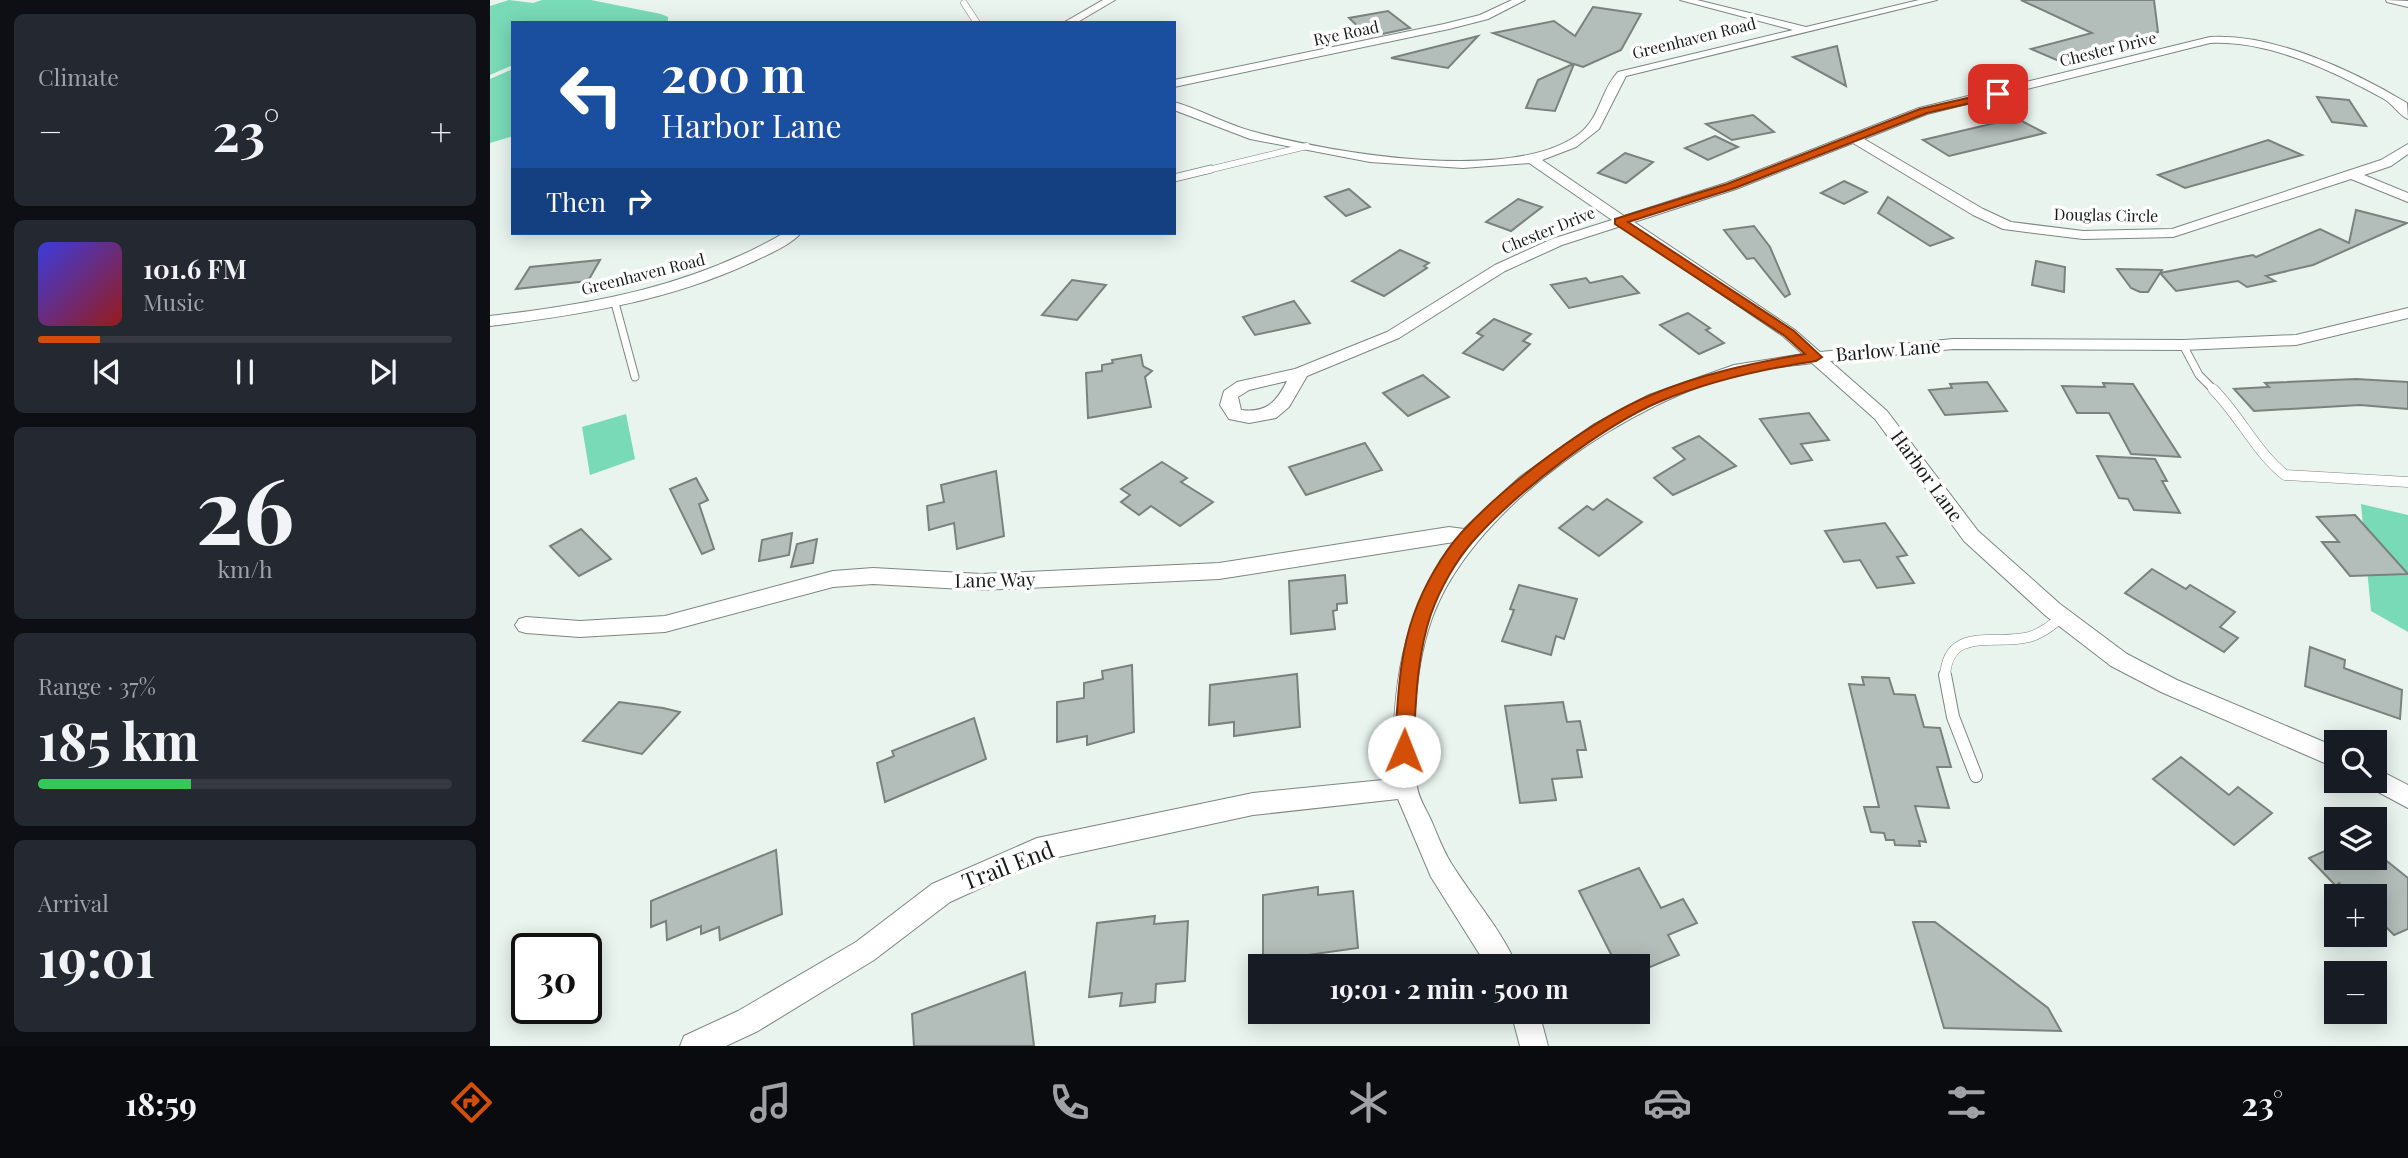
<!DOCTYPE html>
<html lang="en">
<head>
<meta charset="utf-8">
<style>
	:root { --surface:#171b24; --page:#242831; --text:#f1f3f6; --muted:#9ea1a6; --line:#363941; --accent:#d34f08 }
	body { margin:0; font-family:"Playfair Display",serif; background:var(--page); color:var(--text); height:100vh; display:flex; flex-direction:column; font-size:26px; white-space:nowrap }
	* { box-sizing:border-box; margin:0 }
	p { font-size:23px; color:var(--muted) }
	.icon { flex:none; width:38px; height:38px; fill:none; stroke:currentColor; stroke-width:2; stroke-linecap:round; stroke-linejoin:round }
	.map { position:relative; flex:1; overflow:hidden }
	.details { display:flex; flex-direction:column; gap:14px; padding:14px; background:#0d0f14; width:490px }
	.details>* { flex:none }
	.banner { position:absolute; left:21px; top:21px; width:665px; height:214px; border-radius:0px; box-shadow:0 4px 18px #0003; background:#1a4fa0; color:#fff; overflow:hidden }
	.tools { position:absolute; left:1834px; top:730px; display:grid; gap:14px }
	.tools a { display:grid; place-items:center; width:63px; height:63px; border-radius:0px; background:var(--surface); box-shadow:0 4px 18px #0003; font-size:35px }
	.speed { position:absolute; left:21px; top:933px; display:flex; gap:14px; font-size:35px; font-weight:700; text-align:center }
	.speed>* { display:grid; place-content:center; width:91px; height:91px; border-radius:50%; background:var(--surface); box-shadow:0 4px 18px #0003; line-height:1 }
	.speed .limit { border:4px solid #111; border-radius:10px; background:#fff; color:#111 }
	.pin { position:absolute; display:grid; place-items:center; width:60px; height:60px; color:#fff; margin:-30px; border-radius:14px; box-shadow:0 4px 10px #0006 }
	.me { position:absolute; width:77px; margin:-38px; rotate:1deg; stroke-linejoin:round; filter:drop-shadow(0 0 5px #0008) }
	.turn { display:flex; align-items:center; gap:24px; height:147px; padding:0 35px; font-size:32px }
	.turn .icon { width:91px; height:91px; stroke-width:2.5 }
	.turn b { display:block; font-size:49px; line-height:60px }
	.then { display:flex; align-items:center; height:66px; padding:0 35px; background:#0003; gap:14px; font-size:26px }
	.big { font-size:52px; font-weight:700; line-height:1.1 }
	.details .widget { flex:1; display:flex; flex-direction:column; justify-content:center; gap:10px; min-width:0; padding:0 24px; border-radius:10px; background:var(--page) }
	.details .dial { align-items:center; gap:0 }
	.dial b { font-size:91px; line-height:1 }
	.song { display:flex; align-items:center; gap:21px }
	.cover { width:84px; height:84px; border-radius:10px; background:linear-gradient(135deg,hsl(240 70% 55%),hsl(0 70% 35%)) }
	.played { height:7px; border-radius:4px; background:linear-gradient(90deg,var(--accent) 15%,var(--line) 15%) }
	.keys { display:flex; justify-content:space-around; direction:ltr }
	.heat { display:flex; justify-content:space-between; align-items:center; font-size:38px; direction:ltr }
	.charge { height:10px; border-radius:5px; background:linear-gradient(90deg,#34c759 37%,var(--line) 0) }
	.trip { position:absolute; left:758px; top:954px; width:402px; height:70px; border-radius:0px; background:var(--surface); box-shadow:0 4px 18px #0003; font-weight:700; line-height:70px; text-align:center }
	.tab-bar { display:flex; height:112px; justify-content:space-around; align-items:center; background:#090b0e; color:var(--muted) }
	.tab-bar .icon { width:49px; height:49px }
	.tab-bar .on { color:var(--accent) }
	.tab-bar b { font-size:32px; color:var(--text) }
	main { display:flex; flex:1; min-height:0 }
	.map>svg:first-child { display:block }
</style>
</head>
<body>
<main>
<section class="details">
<div class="widget"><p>Climate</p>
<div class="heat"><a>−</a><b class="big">23°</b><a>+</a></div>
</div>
<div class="widget">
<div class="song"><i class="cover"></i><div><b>101.6 FM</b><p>Music</p></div></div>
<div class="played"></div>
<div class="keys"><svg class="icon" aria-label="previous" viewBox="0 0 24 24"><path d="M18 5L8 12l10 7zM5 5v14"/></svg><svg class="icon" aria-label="pause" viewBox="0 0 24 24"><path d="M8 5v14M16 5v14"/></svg><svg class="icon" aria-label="next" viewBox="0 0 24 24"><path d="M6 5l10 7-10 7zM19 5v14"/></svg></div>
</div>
<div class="widget dial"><b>26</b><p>km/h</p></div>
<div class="widget"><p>Range · 37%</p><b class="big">185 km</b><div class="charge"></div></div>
<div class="widget"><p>Arrival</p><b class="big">19:01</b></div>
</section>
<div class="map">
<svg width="1918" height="1046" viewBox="0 0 1918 1046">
	<rect width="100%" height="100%" fill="#e9f4ef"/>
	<!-- green -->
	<g fill="#79dab8">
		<path d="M19,0L43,3L52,0H101L171,14L178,17V22L23,23V65L0,75V6Z"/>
		<path d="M23,69V136L0,143V79Z"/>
		<path d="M136,414L145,459L100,475L92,427Z"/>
		<path d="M1871,504L1918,515V632L1881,611Z"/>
	</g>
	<!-- building -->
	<g fill="#b3bdb9" stroke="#79827e" stroke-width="2">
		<path d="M1531,0H1664L1668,32L1569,61L1541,49L1602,33Z"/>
		<path d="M1103,7L1151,14L1131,50L1093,67L1084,64L1065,111L1036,108L1048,80L1083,64L1003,33L1064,21L1085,36Z"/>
		<path d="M898,11L920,28L879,37L859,18Z"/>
		<path d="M988,36L958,68L901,58Z"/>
		<path d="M1347,46L1356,86L1303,57Z"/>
		<path d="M1827,97L1859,100L1876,126L1842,122Z"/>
		<path d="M1263,115L1284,132L1242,140L1216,124Z"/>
		<path d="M1526,118L1555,133L1459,156L1433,140Z"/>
		<path d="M1225,136L1248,147L1218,160L1195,148Z"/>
		<path d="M1778,140L1812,155L1695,188L1668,175Z"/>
		<path d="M1135,153L1163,162L1136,183L1108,173Z"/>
		<path d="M1354,181L1377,192L1354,204L1331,193Z"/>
		<path d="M859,189L880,207L856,216L835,197Z"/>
		<path d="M1398,197L1463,238L1440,246L1388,213Z"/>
		<path d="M1028,199L1052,207L1021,231L996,222Z"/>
		<path d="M1866,210L1917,223L1823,265L1776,276L1785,281L1757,287L1748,281L1686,291L1670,273L1763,255L1766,257L1830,229L1859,243Z"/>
		<path d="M1264,226L1280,247L1300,294L1295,297L1264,258L1257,259L1234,230Z"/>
		<path d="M910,250L939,263L934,266L937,268L894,296L862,281Z"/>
		<path d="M110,260L98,281L26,289L40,267Z"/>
		<path d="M1546,261L1575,267L1574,292L1542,285Z"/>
		<path d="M1627,269L1672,270L1658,292H1650L1641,288Z"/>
		<path d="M1132,276L1149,293L1079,308L1061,285L1096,278L1100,283Z"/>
		<path d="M582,280L616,285L587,320L552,315Z"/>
		<path d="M804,301L820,323L765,335L753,317Z"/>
		<path d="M1198,313L1220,328L1216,330L1234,343L1209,354L1170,325Z"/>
		<path d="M1004,319L1041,334L1033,341L1040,344L1013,370L973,353L993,336L987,333Z"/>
		<path d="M651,355L653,366L662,371L655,377L661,407L598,418L596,373L612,371V365L623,363L622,360Z"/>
		<path d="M933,375L959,397L918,416L893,393Z"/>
		<path d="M1866,379L1918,382V409L1870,405L1764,411L1744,389L1779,387L1775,383Z"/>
		<path d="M1497,382L1517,411L1455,415L1439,390L1462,388L1460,384Z"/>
		<path d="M1613,383L1643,384L1690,457L1641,454L1619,413H1587L1572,386L1615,387Z"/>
		<path d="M1319,413L1339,440L1311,444L1322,460L1301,464L1270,419Z"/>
		<path d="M1209,436L1246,466L1183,495L1164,478L1195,459L1183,448Z"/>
		<path d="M875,443L892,470L816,495L799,467Z"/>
		<path d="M1607,456L1665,459L1677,481H1672L1690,513L1644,510L1638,499L1629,498Z"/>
		<path d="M672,462L697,478L691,482L723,502L690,526L661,506L649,515L631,502L640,495L631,489Z"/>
		<path d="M506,471L514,536L467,549L464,523L439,530L437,506L454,502L451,485Z"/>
		<path d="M206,478L218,500L209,504L224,549L212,554L180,489Z"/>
		<path d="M1117,499L1152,522L1109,556L1069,528L1097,506L1103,510Z"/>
		<path d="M1865,515L1918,574L1860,576L1832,542H1849L1827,517Z"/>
		<path d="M1395,523L1417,555L1407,557L1424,583L1387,588L1370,560L1354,562L1335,531Z"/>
		<path d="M91,529L121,559L89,576L60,546Z"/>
		<path d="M302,533L299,555L269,561L272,540Z"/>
		<path d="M327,539L323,563L301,567L307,544Z"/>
		<path d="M1662,569L1696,589L1700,585L1745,612L1730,627L1748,638L1734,652L1635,593Z"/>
		<path d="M855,575L857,603L847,604V610L843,611L845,629L801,634L799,581Z"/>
		<path d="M1029,585L1087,599L1074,639L1066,636L1061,655L1012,641L1024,610L1020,609Z"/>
		<path d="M1820,647L1855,660L1854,668L1912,690L1910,719L1815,686Z"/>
		<path d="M642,665L644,732L597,745V736L567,742V702L594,698V683L613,679L612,671Z"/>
		<path d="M807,674L810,727L744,736V722L719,725L720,685Z"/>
		<path d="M1372,677L1399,678L1404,694L1425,695L1434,727L1450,728L1461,767H1447L1459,808L1425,806L1436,842L1429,841L1430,846L1405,845L1404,840H1396L1394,833L1381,832L1374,807H1389L1359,684L1374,685Z"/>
		<path d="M129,702L173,708L190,712L152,754L93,741Z"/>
		<path d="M1073,702L1077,722L1090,721L1096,750H1087L1092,777L1062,779L1066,800L1030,803L1015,706Z"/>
		<path d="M484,718L496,759L395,802L387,763L404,756L402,751Z"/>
		<path d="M1691,757L1739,795L1748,787L1782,813L1744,845L1663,779Z"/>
		<path d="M1846,846V858H1893L1918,878V929L1904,935L1885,916V896H1862L1849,883L1846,886L1819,858Z"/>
		<path d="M286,850L292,914L230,940L229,927L211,934V926L177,940L176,921L161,927V901Z"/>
		<path d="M1149,868L1171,908L1193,899L1207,923L1178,935L1189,955L1148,972V966H1127L1089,891Z"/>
		<path d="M828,887V895L863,891L868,948L796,958V966H773V895Z"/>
		<path d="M665,916L664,924L698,921L695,981L666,984L665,1002L630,1006L632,993L599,997L607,923Z"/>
		<path d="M1423,922H1445L1558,1008L1571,1031L1454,1028Z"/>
		<path d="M535,972L544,1046H424L422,1014Z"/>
	</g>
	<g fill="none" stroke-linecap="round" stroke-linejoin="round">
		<!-- lane-far3 casing -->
		<g stroke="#7c8682" stroke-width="7">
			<g id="lane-far3">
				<path d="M474,3L487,23"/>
				<path d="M714,171L817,146"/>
			</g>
		</g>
		<!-- lane-far2 casing -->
		<g stroke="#7c8682" stroke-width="9">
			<g id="lane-far2">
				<path d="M684,178L721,169"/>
				<path d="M125,303L145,377"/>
				<path d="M1693,345L1709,375L1725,391"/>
			</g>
		</g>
		<!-- lane-far1 casing -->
		<g stroke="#7c8682" stroke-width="11">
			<g id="lane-far1">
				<path d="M1723,389C1750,416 1766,452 1795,475L1918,482"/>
				<path d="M1455,677C1457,625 1506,646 1539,637C1551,634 1562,625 1572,617"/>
			</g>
		</g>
		<!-- lane casing -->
		<g stroke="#7c8682" stroke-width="14">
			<path id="lane" d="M1455,675L1463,717L1486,776"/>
		</g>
		<!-- street casing -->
		<g stroke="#7c8682" stroke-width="2">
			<g id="street">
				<path d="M613,0H625L586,23H573Z"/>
				<path d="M1022,0H1035L998,19L959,29L684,87V80L954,24L990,15Z"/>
				<path d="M1190,0H1207L1316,27L1429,0H1447L1136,76L1109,129L1086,147L1052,160L1134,216L1236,183L1429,108L1720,37C1783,33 1864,71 1917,103L1918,119C1909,115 1903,104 1894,99C1843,71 1779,40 1720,43L1437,114L1374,139L1493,209L1521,222L1593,231L1682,229L1891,160L1918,144V154L1901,166L1874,175L1918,193V202L1861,179L1683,237L1593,239L1513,229L1483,215L1363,143L1246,189L1144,222L1305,330L1330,352L1463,339L1693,340L1806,335L1918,308V318L1806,345L1693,350L1463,349L1340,361L1397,411L1488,531L1570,604L1637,654L1687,680L1846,747V768L1671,692L1621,666L1556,616L1474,541L1385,419L1322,363C1300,366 1276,368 1254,373C1143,399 987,504 944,613C925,661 920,734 927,786C928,797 936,809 941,820C947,834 953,850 961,863C982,897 1011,929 1027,966H997L941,877L908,799L763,815L550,861L460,902L384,960L268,1031L236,1046H190L194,1036L248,1011L366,942L442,884L547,838L763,793L903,779C903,683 909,623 964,542L729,579L491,590L383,584L343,587L175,632L90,637L36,633L29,631L25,625L29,619L36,617L90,621L175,616L343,571L383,568L491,574L729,563L959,527L974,529L1030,477L1103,425L1159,395L1244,365L1313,354L1293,336L1131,226L1072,245L1015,271L909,338L817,376L799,407L786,418L759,423L739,419L730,405L734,391L747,382L805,369L897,332L1005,265L1062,239L1122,220L1039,163L973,168L880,162L760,139L684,110V102C712,110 737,125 765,132C842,153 1022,184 1089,134C1111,117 1110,91 1128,72L1303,30ZM797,381C786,403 776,413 751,410L748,397L759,390Z"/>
				<path d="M1896,0L1918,1V7L1897,2Z"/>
				<path d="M294,233H311C299,246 277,255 260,263C178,301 89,315 0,326V316C104,304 203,286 294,233Z"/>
				<path d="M1885,768L1918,785V808L1877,786L1874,780H1885Z"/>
				<path d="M1021,1012H1049L1058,1046H1030Z"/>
			</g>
		</g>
		<!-- lane-far3 -->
		<use href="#lane-far3" stroke="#fff" stroke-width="6"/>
		<!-- lane-far2 -->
		<use href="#lane-far2" stroke="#fff" stroke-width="7"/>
		<!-- lane-far1 -->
		<use href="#lane-far1" stroke="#fff" stroke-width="10"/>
		<!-- lane -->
		<use href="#lane" stroke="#fff" stroke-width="12"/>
		<!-- street -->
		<use href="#street" fill="#fff" fill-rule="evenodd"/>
	</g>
	<!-- route -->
	<path fill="#d34f08" stroke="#893305" stroke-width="2" d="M1508,91L1511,96L1437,113L1245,188L1138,222L1304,331L1332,357L1326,361C1272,369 1222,380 1171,401C1112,426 1027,492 984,540C966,560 950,589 941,614C926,658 926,705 923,751L921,757H907L904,751C908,705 908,658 924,614C934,586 952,554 972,532C1016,484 1101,420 1161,395C1211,374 1262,363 1315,354L1295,336L1125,224V219L1237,184L1430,109Z"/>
	<g text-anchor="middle" stroke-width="7" stroke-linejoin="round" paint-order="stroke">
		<!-- far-street labels -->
		<g font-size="16" fill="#171a19" stroke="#fff">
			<text transform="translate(856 33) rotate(-12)" y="6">Rye Road</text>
			<text transform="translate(1204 38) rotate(-14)" y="6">Greenhaven Road</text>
			<text transform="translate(1618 49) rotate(-14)" y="6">Chester Drive</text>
			<text transform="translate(1616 215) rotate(1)" y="6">Douglas Circle</text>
			<text transform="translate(1058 230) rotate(-22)" y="6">Chester Drive</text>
			<text transform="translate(153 274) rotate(-14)" y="6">Greenhaven Road</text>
		</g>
		<!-- street labels -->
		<g font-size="19" fill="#171a19" stroke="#fff">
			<text transform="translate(1398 350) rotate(-5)" y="7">Barlow Lane</text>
			<text transform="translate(1437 476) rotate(54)" y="7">Harbor Lane</text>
			<text transform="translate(505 580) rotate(-1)" y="7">Lane Way</text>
		</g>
		<!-- near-street labels -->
		<g font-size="23" fill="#171a19" stroke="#fff">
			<text transform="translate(518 866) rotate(-21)" y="8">Trail End</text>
		</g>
	</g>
</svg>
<div class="tools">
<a><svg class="icon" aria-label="search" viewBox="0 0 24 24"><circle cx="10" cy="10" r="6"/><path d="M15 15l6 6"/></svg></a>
<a><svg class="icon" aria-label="layers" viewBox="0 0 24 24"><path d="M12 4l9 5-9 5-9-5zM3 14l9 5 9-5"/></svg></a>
<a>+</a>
<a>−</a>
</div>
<div class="speed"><div class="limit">30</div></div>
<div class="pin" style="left:1508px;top:94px;background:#d93025"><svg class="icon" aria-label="arrive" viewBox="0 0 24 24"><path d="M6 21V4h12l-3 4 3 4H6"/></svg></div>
<svg class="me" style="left:914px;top:751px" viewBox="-20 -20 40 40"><circle r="19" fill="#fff"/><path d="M0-13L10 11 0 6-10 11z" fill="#d34f08"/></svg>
<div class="trip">19:01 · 2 min · 500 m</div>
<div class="banner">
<div class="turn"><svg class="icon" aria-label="left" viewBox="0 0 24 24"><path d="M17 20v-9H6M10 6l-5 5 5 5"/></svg><div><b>200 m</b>Harbor Lane</div></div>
<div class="then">Then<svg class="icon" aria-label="right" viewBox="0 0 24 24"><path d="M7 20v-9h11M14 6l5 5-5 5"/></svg></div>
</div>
</div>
</main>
<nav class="tab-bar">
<b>18:59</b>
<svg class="icon on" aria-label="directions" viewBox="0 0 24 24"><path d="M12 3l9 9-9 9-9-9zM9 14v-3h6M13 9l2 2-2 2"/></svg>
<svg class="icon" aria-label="music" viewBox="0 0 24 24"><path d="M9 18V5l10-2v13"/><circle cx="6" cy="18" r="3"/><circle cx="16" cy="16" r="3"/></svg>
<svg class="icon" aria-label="phone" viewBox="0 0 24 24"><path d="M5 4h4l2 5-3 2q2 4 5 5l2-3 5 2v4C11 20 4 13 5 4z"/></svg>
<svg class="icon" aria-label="climate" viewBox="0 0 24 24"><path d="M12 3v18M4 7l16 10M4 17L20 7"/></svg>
<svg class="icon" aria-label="car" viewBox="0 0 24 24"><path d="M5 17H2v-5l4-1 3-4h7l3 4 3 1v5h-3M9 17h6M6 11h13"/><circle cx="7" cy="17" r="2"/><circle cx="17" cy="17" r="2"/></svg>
<svg class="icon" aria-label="filters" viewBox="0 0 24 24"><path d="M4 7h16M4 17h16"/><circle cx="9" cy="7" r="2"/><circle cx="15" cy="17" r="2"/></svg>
<b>23°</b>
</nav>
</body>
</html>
